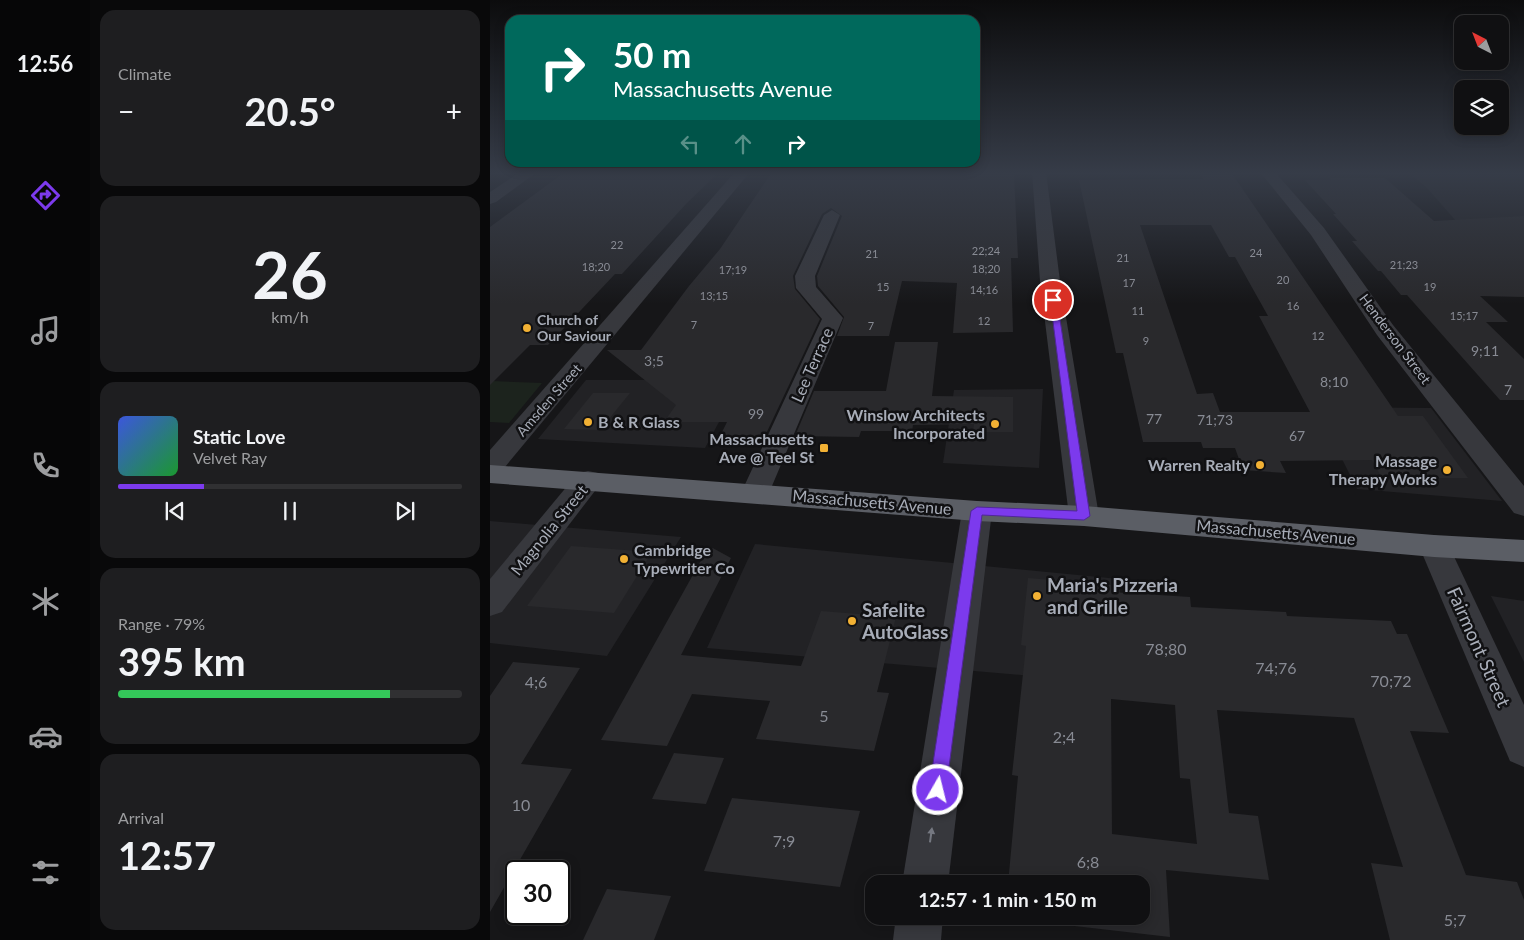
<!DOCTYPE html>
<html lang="en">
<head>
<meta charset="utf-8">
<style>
	:root { --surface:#101012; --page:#1e1e20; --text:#f1f3f6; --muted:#9c9d9f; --line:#303032; --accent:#7c3aed }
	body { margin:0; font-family:Lato,sans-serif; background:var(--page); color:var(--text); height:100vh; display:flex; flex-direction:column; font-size:19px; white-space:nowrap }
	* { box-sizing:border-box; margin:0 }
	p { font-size:16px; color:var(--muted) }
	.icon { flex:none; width:28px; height:28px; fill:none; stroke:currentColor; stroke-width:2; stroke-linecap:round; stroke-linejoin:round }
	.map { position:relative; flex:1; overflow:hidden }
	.sheet { display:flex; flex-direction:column; gap:10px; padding:10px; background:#09090a; width:400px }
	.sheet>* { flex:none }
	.guide { position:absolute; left:15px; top:15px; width:475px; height:152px; border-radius:15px; box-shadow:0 2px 12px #0003,0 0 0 1px var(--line); background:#00695c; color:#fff; overflow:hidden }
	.needle { width:32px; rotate:318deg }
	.tools { position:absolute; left:964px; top:15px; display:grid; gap:10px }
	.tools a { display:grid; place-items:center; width:55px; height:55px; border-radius:10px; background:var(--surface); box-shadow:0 2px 12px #0003,0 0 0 1px var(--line); font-size:25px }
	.speed { position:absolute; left:15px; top:860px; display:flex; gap:10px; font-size:25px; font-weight:700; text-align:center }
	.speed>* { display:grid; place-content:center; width:65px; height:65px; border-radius:50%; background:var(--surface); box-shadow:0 2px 12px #0003,0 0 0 1px var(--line); line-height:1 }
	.speed .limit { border:2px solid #111; border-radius:8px; background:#fff; color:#111 }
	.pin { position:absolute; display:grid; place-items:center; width:42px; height:42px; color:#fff; margin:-21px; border:2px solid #fff; border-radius:50%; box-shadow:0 1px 5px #0007 }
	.me { position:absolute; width:55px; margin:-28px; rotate:8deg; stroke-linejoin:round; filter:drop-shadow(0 0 4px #0008) }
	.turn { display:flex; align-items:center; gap:18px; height:105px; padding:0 25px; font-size:22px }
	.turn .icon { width:65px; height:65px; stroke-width:2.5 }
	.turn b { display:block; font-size:35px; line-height:42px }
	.lanes { display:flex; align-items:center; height:48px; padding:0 25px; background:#0003; justify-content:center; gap:25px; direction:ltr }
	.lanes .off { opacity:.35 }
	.big { font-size:38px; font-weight:700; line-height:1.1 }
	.sheet .tile { flex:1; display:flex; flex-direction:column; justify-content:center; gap:8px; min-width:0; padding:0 18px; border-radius:15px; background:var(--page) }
	.sheet .dial { align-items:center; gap:0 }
	.dial b { font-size:65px; line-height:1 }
	.song { display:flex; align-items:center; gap:15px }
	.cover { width:60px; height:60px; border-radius:8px; background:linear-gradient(135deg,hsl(230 70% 55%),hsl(130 70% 35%)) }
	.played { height:5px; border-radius:2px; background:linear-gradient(90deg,var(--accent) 25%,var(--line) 25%) }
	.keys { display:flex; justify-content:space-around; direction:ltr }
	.heat { display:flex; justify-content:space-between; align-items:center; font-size:28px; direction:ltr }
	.charge { height:8px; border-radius:4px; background:linear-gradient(90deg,#34c759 79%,var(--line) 0) }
	.trip { position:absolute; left:375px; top:875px; width:285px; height:50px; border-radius:15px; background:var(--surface); box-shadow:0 2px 12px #0003,0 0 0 1px var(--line); font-weight:700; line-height:50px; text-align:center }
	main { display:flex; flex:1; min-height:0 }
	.tabs { display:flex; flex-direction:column; width:90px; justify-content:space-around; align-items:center; background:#060607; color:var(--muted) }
	.tabs .icon { width:35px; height:35px }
	.tabs .active { color:var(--accent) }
	.tabs b { font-size:22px; color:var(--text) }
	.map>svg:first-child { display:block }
</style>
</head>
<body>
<main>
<nav class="tabs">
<b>12:56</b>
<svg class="icon active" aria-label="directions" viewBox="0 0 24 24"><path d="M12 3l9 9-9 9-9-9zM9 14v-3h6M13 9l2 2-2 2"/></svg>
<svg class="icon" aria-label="music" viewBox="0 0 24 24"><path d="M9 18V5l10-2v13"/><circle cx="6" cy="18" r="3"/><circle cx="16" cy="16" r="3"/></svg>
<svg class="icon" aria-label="phone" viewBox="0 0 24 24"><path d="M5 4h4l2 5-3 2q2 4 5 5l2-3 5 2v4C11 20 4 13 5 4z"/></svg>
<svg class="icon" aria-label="climate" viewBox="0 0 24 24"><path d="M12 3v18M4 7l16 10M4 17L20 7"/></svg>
<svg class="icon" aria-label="car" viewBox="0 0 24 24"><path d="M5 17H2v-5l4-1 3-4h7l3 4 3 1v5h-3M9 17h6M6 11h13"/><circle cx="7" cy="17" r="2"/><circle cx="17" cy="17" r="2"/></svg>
<svg class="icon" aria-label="filters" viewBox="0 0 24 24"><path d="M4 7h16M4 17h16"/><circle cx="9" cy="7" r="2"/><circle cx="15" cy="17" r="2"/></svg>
</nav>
<section class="sheet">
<div class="tile"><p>Climate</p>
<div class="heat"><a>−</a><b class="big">20.5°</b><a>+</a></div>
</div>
<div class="tile dial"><b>26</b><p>km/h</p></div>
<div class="tile">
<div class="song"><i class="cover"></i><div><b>Static Love</b><p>Velvet Ray</p></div></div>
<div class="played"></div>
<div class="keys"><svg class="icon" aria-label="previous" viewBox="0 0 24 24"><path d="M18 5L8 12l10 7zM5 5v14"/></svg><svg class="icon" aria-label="pause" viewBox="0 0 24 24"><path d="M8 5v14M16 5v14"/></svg><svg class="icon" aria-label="next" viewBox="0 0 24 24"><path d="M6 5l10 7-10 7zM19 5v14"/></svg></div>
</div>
<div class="tile"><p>Range · 79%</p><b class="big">395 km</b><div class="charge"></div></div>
<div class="tile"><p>Arrival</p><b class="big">12:57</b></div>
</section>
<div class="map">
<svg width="1034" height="940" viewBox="0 0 1034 940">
	<rect width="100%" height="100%" fill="#161618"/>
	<!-- built -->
	<g fill="#222225">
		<path d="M1034,172V266L967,222L937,188L919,173Z"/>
		<path d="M258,368L215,448L48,439L96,380H186Z"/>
		<path d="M553,389L549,468L453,463L464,390Z"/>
		<path d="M826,407L941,408L1012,501L867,489Z"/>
		<path d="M0,521L191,537L117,656L0,643Z"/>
		<path d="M265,544L629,579L635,684L217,648Z"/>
		<path d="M1001,596L1034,601V662Z"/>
	</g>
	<!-- green -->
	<path fill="#1c231d" d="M2,381L52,383L19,423L0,422V384Z"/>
	<!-- building -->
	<g fill="#29292c" fill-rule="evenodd">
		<path d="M75,172H229L196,204L132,274H125L58,345H40L0,385V227Z"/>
		<path d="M282,172L524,174L528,258H521L523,332L463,333L467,283L412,281L399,336H347L354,317L328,286L327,276L352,216L341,208L332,214L303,276L305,289L330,319L275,436H230L237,422H174L186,405L117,350H151L199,286L230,249Z"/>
		<path d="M711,175H743L908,416H933L978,478H892L882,460L790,461L796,473L753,470L745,448H713L711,442H653L633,353H626L589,180L713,179ZM650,225H721L739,257H745L778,316H769L820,412H730L723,393L707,394Z"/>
		<path d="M840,178H895L944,221L1034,216V297L990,296L1018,322H996L1034,359V400H1010L917,295H911L891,271H888L862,241H867L843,214H846L815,180H841Z"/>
		<path d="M405,342H448L442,396L523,397V432H483L484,424L423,425L422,431H371L369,437L305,436L324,391H396Z"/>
		<path d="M103,393H140L110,430L74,429Z"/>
		<path d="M81,546L162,552L124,613L37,606Z"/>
		<path d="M219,546L241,558L191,655L311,666L331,611L406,617L387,692L399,693L384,751L266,739L280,701L202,694L177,746L111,740Z"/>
		<path d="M538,578L621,585V592L700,597L701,607L796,612L797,616L901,621L907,634H917L959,733L920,731L976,875L1027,882L1034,900V940H900L881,863L913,867L864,718L727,710L739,813L768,816L779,880L676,870L680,937L515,918L651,916V884H518L528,776L522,775L536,646L531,645ZM621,699L685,705L690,778L700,779L707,844L622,834Z"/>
		<path d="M23,662L90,668L31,764L82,769L0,912V696Z"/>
		<path d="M184,753L234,758L216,804L162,799Z"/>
		<path d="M242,798L370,811L350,887L214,871Z"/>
		<path d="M117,889L181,896L164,940H93Z"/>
	</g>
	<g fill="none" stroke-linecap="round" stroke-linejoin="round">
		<!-- minor -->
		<g fill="#37383d" fill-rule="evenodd">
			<path d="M30,172H47L6,202L0,204V192Z"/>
			<path d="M245,172H260L10,473L0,476V450Z"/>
			<path d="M542,172H556L570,281L609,516L604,523L594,526L584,523L579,516L550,281Z"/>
			<path d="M770,172H785L834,228L903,325L1034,486V516L1024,513L887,335L821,235Z"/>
			<path d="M342,210L350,215L325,276L326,287L353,318L279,493L275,500L265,503L255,500L251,493L332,319L306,288L305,276L334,215Z"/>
			<path d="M98,471L108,473L112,480L108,487L12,612L0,616V579L88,473Z"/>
			<path d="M487,501L497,504L502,511L458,884H412L472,511L477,504Z"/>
			<path d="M944,535L955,538L959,546L1034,705V767L1020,761L929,546L933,538Z"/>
			<path d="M406,916H453L451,940H403Z"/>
		</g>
		<!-- trunk -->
		<path fill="#5b5e65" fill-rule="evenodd" d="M0,465L487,501L594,506L944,535L1034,540V562L944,557L594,526L487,521L0,483Z"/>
	</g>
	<!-- one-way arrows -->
	<defs><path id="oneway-solid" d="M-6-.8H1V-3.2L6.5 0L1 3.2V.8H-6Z" transform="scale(1.25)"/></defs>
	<use fill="#757881" href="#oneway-solid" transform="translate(441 835) rotate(-82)"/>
	<!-- sky -->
	<linearGradient id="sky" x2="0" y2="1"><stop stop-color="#0c0c0d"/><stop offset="0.57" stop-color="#363c48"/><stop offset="1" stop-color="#363c48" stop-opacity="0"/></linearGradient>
	<rect width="1034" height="304" fill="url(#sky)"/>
	<!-- route -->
	<path fill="#7c3aed" stroke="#51269a" d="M560,298L567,300L600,516L594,520L492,515L456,790L454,796L448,799L442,796L439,790L481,511L487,507L587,511Z"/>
	<!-- markers -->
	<g fill="#f2b134" stroke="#111113" stroke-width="2">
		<circle cx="37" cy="328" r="5"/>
		<circle cx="98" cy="422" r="5"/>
		<circle cx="505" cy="424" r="5"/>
		<rect x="329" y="443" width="10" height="10" rx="2.5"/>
		<circle cx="770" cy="465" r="5"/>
		<circle cx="957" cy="470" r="5"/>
		<circle cx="134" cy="559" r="5"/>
		<circle cx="547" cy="596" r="5"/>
		<circle cx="362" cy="621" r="5"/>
	</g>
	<g text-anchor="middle" stroke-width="5" stroke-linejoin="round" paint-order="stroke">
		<!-- far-number labels -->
		<g font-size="11" fill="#888b94">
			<text x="127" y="249">22</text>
			<text x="496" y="255">22;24</text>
			<text x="766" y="257">24</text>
			<text x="382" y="258">21</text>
			<text x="633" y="262">21</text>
			<text x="914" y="269">21;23</text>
			<text x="106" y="271">18;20</text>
			<text x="496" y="273">18;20</text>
			<text x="243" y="274">17;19</text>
			<text x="793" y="284">20</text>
			<text x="639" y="287">17</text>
			<text x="393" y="291">15</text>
			<text x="940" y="291">19</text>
			<text x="494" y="294">14;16</text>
			<text x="224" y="300">13;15</text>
			<text x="803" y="310">16</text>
			<text x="648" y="315">11</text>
			<text x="974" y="320">15;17</text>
			<text x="494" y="325">12</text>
			<text x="204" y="329">7</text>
			<text x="381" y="330">7</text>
			<text x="828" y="340">12</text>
			<text x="656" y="345">9</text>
		</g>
		<!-- far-poi labels -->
		<g font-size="14" font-weight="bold" fill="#a8adb8" stroke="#111113" text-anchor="start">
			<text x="47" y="325">Church of<tspan x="47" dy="16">Our Saviour</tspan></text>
		</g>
		<!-- far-street labels -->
		<g font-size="14" fill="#a8adb8" stroke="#111113">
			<text transform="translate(905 339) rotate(53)" y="5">Henderson Street</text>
			<text transform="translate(59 400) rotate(-49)" y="5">Amsden Street</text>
		</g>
		<!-- number labels -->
		<g font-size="14" fill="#888b94">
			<text x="995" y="356">9;11</text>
			<text x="164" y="366">3;5</text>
			<text x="844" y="387">8;10</text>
			<text x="1018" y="395">7</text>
			<text x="266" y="419">99</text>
			<text x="664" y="424">77</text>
			<text x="725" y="425">71;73</text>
			<text x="807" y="441">67</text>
		</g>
		<!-- street labels -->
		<g font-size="16" fill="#a8adb8" stroke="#111113">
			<text transform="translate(322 365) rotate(-66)" y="6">Lee Terrace</text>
			<text transform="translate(382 502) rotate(5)" y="6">Massachusetts Avenue</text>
			<text transform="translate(59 530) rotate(-51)" y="6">Magnolia Street</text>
			<text transform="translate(786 532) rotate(5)" y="6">Massachusetts Avenue</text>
		</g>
		<!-- poi labels -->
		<g font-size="16" font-weight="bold" fill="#a8adb8" stroke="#111113" text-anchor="end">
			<text x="495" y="421">Winslow Architects<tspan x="495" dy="18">Incorporated</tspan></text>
			<text x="108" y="428" text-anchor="start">B &amp; R Glass</text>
			<text x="324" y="445">Massachusetts<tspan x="324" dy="18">Ave @ Teel St</tspan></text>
			<text x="947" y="467">Massage<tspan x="947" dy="18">Therapy Works</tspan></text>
			<text x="760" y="471">Warren Realty</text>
			<text x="144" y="556" text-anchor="start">Cambridge<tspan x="144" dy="18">Typewriter Co</tspan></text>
		</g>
		<!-- near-number labels -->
		<g font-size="16" fill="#888b94">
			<text x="676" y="655">78;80</text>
			<text x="786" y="674">74;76</text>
			<text x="901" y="687">70;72</text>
			<text x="46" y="688">4;6</text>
			<text x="334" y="722">5</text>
			<text x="574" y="743">2;4</text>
			<text x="31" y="811">10</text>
			<text x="294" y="847">7;9</text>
			<text x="598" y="868">6;8</text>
			<text x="965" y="926">5;7</text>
		</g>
		<!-- near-poi labels -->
		<g font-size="19" font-weight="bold" fill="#a8adb8" stroke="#111113" text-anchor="start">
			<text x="557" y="592">Maria's Pizzeria<tspan x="557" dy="22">and Grille</tspan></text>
			<text x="372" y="617">Safelite<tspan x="372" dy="22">AutoGlass</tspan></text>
		</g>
		<!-- near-street labels -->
		<g font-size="19" fill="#a8adb8" stroke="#111113">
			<text transform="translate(989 647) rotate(66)" y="7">Fairmont Street</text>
		</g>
	</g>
</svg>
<div class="tools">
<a><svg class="needle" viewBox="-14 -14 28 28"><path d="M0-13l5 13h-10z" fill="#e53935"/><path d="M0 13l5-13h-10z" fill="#9c9d9f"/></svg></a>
<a><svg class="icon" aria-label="layers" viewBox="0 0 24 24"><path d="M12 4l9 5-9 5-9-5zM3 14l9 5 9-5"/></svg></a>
</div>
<div class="speed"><div class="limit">30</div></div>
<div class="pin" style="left:563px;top:300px;background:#d93025"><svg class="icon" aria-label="arrive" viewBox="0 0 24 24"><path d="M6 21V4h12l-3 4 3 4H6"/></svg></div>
<svg class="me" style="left:448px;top:790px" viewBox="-20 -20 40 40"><circle r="17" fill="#7c3aed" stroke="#fff" stroke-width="3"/><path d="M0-11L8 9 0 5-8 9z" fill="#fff"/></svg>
<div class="trip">12:57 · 1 min · 150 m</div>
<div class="guide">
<div class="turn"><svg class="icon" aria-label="right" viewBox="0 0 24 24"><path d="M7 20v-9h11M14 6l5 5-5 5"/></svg><div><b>50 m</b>Massachusetts Avenue</div></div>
<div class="lanes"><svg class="icon off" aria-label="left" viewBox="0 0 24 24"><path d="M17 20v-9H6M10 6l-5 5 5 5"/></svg><svg class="icon off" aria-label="ahead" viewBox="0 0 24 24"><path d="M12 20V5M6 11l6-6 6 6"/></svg><svg class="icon" aria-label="right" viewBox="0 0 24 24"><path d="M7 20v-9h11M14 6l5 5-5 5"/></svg></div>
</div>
</div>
</main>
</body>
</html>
